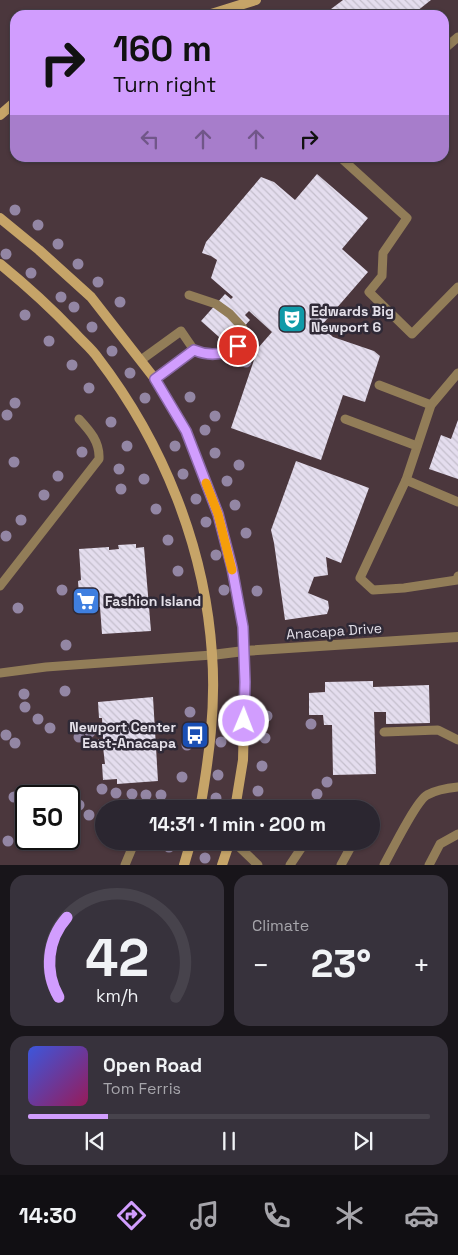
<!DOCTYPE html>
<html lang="en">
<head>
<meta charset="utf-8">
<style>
	:root { --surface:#2b2630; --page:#37323c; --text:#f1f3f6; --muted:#a6a5ab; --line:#47434c; --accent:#d19dfe }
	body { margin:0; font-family:"Space Grotesk",sans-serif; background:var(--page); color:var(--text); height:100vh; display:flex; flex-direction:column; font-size:19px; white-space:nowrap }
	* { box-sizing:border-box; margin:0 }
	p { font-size:16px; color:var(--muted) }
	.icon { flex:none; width:28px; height:28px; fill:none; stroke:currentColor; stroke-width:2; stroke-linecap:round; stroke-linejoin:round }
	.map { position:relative; height:865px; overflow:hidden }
	.drawer { display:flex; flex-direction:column; gap:10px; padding:10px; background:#18151a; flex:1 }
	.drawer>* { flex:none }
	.hud { position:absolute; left:10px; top:10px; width:439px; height:152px; border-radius:15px; box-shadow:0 1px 4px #0004,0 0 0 1px var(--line); background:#d19dfe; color:#111; overflow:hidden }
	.speed { position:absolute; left:15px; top:785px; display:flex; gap:10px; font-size:25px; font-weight:700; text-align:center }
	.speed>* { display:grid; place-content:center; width:65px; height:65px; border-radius:50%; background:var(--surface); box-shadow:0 1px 4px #0004,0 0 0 1px var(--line); line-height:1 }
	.speed .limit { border:2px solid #111; border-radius:8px; background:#fff; color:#111 }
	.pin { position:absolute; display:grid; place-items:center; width:42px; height:42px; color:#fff; margin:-21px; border:2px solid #fff; border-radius:50%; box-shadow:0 1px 5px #0007 }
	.me { position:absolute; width:55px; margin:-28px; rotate:1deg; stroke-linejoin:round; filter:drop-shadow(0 0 4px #0008) }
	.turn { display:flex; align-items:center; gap:18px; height:105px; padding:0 20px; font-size:22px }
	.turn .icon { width:65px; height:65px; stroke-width:2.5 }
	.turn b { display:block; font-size:35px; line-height:42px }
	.lanes { display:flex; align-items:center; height:48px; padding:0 20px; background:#0003; justify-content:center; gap:25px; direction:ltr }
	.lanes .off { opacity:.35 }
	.big { font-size:38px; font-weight:600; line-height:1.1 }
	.drawer .tile { flex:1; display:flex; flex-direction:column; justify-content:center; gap:8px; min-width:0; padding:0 18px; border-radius:15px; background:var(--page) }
	.drawer .dial { align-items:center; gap:0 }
	.dial svg { height:130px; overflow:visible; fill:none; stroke:var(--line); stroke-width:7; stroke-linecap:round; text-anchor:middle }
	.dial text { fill:var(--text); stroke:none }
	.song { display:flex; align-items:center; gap:15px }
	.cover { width:60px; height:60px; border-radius:8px; background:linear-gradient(135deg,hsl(230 70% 55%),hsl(330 70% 35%)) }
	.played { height:5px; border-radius:2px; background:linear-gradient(90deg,var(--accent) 20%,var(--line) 20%) }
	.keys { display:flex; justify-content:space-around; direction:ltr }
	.heat { display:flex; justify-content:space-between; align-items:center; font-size:28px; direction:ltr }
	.drawer .tiles { flex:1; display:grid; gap:10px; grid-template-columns:1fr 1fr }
	.tile:last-child { grid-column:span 2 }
	.trip { position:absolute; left:95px; top:800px; width:285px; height:50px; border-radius:25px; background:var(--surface); box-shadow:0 1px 4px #0004,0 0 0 1px var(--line); font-weight:600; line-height:50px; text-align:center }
	.tab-bar { display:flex; height:80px; justify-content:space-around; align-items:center; background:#110f13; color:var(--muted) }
	.tab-bar .icon { width:35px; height:35px }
	.tab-bar .on { color:var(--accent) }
	.tab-bar b { font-size:22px; color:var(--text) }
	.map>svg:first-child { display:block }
</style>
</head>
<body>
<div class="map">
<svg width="458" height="865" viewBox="0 0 458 865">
	<defs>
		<pattern id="building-back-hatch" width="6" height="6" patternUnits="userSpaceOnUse" patternTransform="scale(1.25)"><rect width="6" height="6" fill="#e4ddee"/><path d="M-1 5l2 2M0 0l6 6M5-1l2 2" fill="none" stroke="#c4becc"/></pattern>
	</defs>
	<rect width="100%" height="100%" fill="#393340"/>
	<!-- commercial -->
	<path fill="#4b373d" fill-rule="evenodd" d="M0,0H458V865H0ZM15,15H444V158H15ZM26,796H69V839H26ZM104,809H371V841H104Z"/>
	<!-- building -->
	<g fill="url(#building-back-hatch)">
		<path d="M343,0H431L412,15H323Z"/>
		<path d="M317,174L368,218L342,249L368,272L321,326L333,337L374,351L380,356L365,402L343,395L321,460L231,428L258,348L272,332L249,311L245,315L250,320L228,345L201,321L225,294L231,299L233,297L211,278L217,260L211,256L202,253L206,242L261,177L274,182L295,200Z"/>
		<path d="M458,420V479L429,469L441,435L451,439Z"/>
		<path d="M296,461L369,488L341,563L326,557L328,575L314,577L308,593L328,601L329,608L327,614L285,620L274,543L271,530Z"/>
		<path d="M136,544V548L144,547L151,631L102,634L100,607L80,609L78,581L81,580L79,549L109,547V550L119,549L118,545Z"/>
		<path d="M373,681V687L429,685L430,723L386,724V712H374L376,774L333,775L332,725H324L323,715H309V693L325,692V682Z"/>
		<path d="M153,697L158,781L117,784V779L103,780L102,764H105L103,747L99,748L98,739H103L102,718H99L98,702Z"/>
	</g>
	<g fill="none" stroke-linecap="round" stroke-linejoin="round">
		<!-- service -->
		<g stroke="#927d58" stroke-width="9">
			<path d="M444,49L458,37"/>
			<path d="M341,158L407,218L383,253L382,276L369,292L412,334L458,287"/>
			<path d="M141,360L181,331L194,350L201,353L225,354L237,346L243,328L230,314L216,304L189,295"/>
			<path d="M458,373L431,405L406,480L458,502"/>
			<path d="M155,379L194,350"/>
			<path d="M379,385L431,405"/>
			<path d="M345,419L417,446"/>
			<path d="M406,480L360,578L373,590L404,588L457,580L458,576"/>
			<path d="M0,586L99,459C100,442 90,431 79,419"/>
			<path d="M0,673L46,667L212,655"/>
			<path d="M384,732L438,730L458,740"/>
			<path d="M326,809L329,804L364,809"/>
			<path d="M233,841L258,865"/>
			<path d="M125,865L135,841"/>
			<path d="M290,865L306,841"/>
			<path d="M341,865L354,841"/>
			<path d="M384,865C391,852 417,800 427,795C436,790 448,788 458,787"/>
			<path d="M429,865L440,844L458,834"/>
		</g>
		<!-- tertiary -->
		<path stroke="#927d58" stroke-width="10" d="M212,655L244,651L458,637"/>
		<!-- secondary -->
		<g stroke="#c6a468" stroke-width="10">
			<path d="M208,15L256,0"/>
			<path d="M0,115L15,102"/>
			<path d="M0,218L39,250L91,297L155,379L186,431L218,514L232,568L243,627L245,681L243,760L235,809"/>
			<path d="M0,264C27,286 52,309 75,333C83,342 92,349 98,358C163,443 205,547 212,654C216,706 209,758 200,809"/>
			<path d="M184,865L191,841"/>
			<path d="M222,865L230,841"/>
		</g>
	</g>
	<!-- trees -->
	<g fill="#9386a4">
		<circle cx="15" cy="210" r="5.5"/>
		<circle cx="38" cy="225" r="5.5"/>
		<circle cx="58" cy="244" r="5.5"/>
		<circle cx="6" cy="254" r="5.5"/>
		<circle cx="78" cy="264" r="5.5"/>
		<circle cx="31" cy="273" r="5.5"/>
		<circle cx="98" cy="282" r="5.5"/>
		<circle cx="61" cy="297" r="5.5"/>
		<circle cx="120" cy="302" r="5.5"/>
		<circle cx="74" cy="307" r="5.5"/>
		<circle cx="25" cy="315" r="5.5"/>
		<circle cx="92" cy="327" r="5.5"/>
		<circle cx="49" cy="341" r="5.5"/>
		<circle cx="112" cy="351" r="5.5"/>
		<circle cx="246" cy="362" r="5.5"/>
		<circle cx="72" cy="365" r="5.5"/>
		<circle cx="130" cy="373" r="5.5"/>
		<circle cx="89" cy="388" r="5.5"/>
		<circle cx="190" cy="397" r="5.5"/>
		<circle cx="145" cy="398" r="5.5"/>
		<circle cx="15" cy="403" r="5.5"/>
		<circle cx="7" cy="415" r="5.5"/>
		<circle cx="215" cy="416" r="5.5"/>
		<circle cx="111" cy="422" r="5.5"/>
		<circle cx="205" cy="430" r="5.5"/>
		<circle cx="127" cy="446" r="5.5"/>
		<circle cx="175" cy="446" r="5.5"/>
		<circle cx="82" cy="452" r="5.5"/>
		<circle cx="215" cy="453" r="5.5"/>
		<circle cx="14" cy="462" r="5.5"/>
		<circle cx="239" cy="465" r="5.5"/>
		<circle cx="119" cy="469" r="5.5"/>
		<circle cx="183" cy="474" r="5.5"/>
		<circle cx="58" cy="476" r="5.5"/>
		<circle cx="144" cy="479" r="5.5"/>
		<circle cx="227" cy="481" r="5.5"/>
		<circle cx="121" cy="489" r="5.5"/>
		<circle cx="44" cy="495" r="5.5"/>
		<circle cx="196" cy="499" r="5.5"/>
		<circle cx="235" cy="505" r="5.5"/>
		<circle cx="156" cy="509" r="5.5"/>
		<circle cx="21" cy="520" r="5.5"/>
		<circle cx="206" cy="522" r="5.5"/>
		<circle cx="246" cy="533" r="5.5"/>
		<circle cx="6" cy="536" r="5.5"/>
		<circle cx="168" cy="540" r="5.5"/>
		<circle cx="216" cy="555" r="5.5"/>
		<circle cx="178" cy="571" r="5.5"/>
		<circle cx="62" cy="590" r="5.5"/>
		<circle cx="224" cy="590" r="5.5"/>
		<circle cx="257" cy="591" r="5.5"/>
		<circle cx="18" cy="608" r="5.5"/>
		<circle cx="66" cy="645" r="5.5"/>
		<circle cx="65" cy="691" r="5.5"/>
		<circle cx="24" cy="694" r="5.5"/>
		<circle cx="25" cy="707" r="5.5"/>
		<circle cx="190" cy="712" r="5.5"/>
		<circle cx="267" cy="716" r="5.5"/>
		<circle cx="38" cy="719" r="5.5"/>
		<circle cx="311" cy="724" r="5.5"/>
		<circle cx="50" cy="728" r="5.5"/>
		<circle cx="90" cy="732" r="5.5"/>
		<circle cx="6" cy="735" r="5.5"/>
		<circle cx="79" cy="737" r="5.5"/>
		<circle cx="265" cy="738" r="5.5"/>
		<circle cx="221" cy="742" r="5.5"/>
		<circle cx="15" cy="743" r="5.5"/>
		<circle cx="187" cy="745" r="5.5"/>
		<circle cx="262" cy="766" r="5.5"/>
		<circle cx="218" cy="775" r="5.5"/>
		<circle cx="182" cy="777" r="5.5"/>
		<circle cx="327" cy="782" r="5.5"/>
		<circle cx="102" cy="789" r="5.5"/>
		<circle cx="258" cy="791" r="5.5"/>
		<circle cx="116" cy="793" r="5.5"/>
		<circle cx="132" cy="794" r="5.5"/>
		<circle cx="317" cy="794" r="5.5"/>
		<circle cx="146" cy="795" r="5.5"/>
		<circle cx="161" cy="795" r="5.5"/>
		<circle cx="14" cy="797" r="5.5"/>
		<circle cx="216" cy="798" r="5.5"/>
		<circle cx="79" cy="805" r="5.5"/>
		<circle cx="89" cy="815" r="5.5"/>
		<circle cx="8" cy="841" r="5.5"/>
		<circle cx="64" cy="845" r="5.5"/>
		<circle cx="169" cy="847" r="5.5"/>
		<circle cx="205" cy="858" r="5.5"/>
	</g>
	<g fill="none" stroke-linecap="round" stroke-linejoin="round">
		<!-- route casing -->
		<g stroke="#8866a5" stroke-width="12">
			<path id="route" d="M238,346C224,355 210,357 194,350L155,379L186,431L218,514L232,568L243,627L245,682L244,721"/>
		</g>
		<!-- route -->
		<use href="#route" stroke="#d19dfe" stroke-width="9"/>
		<!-- slow -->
		<path stroke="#f59e0b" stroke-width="9" d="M206,483L218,514L232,570"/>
	</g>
	<!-- icons -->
	<defs>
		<g id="theatre-square" transform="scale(1.4375)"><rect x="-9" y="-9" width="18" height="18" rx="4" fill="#0f9aa8" stroke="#2f2936"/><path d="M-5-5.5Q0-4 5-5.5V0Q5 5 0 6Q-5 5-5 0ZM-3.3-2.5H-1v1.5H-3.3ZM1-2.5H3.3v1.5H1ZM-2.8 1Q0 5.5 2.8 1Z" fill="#fff"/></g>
		<g id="supermarket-square" transform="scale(1.4375)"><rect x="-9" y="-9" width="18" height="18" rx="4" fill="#3f7fe0" stroke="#2f2936"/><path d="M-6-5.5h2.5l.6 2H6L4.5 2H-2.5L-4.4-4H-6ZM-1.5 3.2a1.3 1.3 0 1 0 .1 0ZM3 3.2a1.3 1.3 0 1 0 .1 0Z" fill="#fff"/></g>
		<g id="bus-square" transform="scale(1.4375)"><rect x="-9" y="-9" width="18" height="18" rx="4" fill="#1a4fb4" stroke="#2f2936"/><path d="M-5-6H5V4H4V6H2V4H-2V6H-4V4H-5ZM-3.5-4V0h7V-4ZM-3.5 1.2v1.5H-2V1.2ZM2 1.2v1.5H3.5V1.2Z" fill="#fff"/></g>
	</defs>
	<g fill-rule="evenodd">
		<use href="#theatre-square" x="292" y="319"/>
		<use href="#supermarket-square" x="86" y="601"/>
		<use href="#bus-square" x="195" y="735"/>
	</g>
	<g text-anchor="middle" stroke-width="5" stroke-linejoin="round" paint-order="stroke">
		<!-- poi labels -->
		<g font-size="14" font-weight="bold" fill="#e4e0e9" stroke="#2f2936" text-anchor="start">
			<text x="311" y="316">Edwards Big<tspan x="311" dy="16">Newport 6</tspan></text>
			<text x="105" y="606">Fashion Island</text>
			<text x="176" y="732" text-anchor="end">Newport Center<tspan x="176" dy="16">East-Anacapa</tspan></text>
		</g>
		<!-- street labels -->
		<g font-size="14" fill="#e4e0e9" stroke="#2f2936">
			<text transform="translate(334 631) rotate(-4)" y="5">Anacapa Drive</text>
		</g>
	</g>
</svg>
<div class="speed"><div class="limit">50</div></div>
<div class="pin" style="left:238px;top:346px;background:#d93025"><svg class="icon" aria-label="arrive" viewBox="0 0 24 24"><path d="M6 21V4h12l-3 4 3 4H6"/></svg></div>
<svg class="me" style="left:244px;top:721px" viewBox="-20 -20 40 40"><circle r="17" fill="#d19dfe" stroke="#fff" stroke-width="3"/><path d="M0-11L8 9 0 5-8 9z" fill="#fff"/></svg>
<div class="trip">14:31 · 1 min · 200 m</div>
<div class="hud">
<div class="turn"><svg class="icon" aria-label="right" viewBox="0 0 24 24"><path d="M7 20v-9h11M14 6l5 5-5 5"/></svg><div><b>160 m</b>Turn right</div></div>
<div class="lanes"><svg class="icon off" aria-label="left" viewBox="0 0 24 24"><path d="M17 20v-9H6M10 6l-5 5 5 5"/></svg><svg class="icon off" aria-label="ahead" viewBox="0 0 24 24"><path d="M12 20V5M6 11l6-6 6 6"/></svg><svg class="icon off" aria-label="ahead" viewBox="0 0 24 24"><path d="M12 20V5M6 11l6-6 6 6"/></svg><svg class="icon" aria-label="right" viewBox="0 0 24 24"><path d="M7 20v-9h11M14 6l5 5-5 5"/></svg></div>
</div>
</div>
<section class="drawer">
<div class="tiles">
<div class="tile dial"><svg viewBox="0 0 100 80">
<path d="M14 69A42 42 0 1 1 86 69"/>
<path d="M14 69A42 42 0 0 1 19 20" stroke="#d19dfe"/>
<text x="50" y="56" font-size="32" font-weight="700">42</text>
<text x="50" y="72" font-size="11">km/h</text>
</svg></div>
<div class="tile"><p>Climate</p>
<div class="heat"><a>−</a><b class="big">23°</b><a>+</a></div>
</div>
<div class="tile">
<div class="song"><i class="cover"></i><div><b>Open Road</b><p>Tom Ferris</p></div></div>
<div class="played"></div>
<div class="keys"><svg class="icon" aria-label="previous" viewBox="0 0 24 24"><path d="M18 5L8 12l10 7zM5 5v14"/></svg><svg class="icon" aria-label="pause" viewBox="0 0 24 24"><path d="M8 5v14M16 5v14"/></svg><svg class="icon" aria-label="next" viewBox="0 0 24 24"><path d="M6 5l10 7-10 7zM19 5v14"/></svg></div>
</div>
</div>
</section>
<nav class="tab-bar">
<b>14:30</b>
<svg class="icon on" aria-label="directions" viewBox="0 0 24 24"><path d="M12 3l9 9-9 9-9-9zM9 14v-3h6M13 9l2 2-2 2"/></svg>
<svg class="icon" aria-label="music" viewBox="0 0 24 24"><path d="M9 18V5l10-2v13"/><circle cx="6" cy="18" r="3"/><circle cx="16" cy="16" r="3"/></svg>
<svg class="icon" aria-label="phone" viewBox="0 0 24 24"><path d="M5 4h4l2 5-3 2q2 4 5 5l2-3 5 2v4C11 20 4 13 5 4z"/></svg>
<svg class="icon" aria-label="climate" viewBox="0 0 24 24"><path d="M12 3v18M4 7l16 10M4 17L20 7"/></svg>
<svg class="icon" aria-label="car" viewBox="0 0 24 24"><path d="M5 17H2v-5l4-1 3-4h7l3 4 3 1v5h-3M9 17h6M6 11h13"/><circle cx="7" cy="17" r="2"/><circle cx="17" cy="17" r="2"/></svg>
</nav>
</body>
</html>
